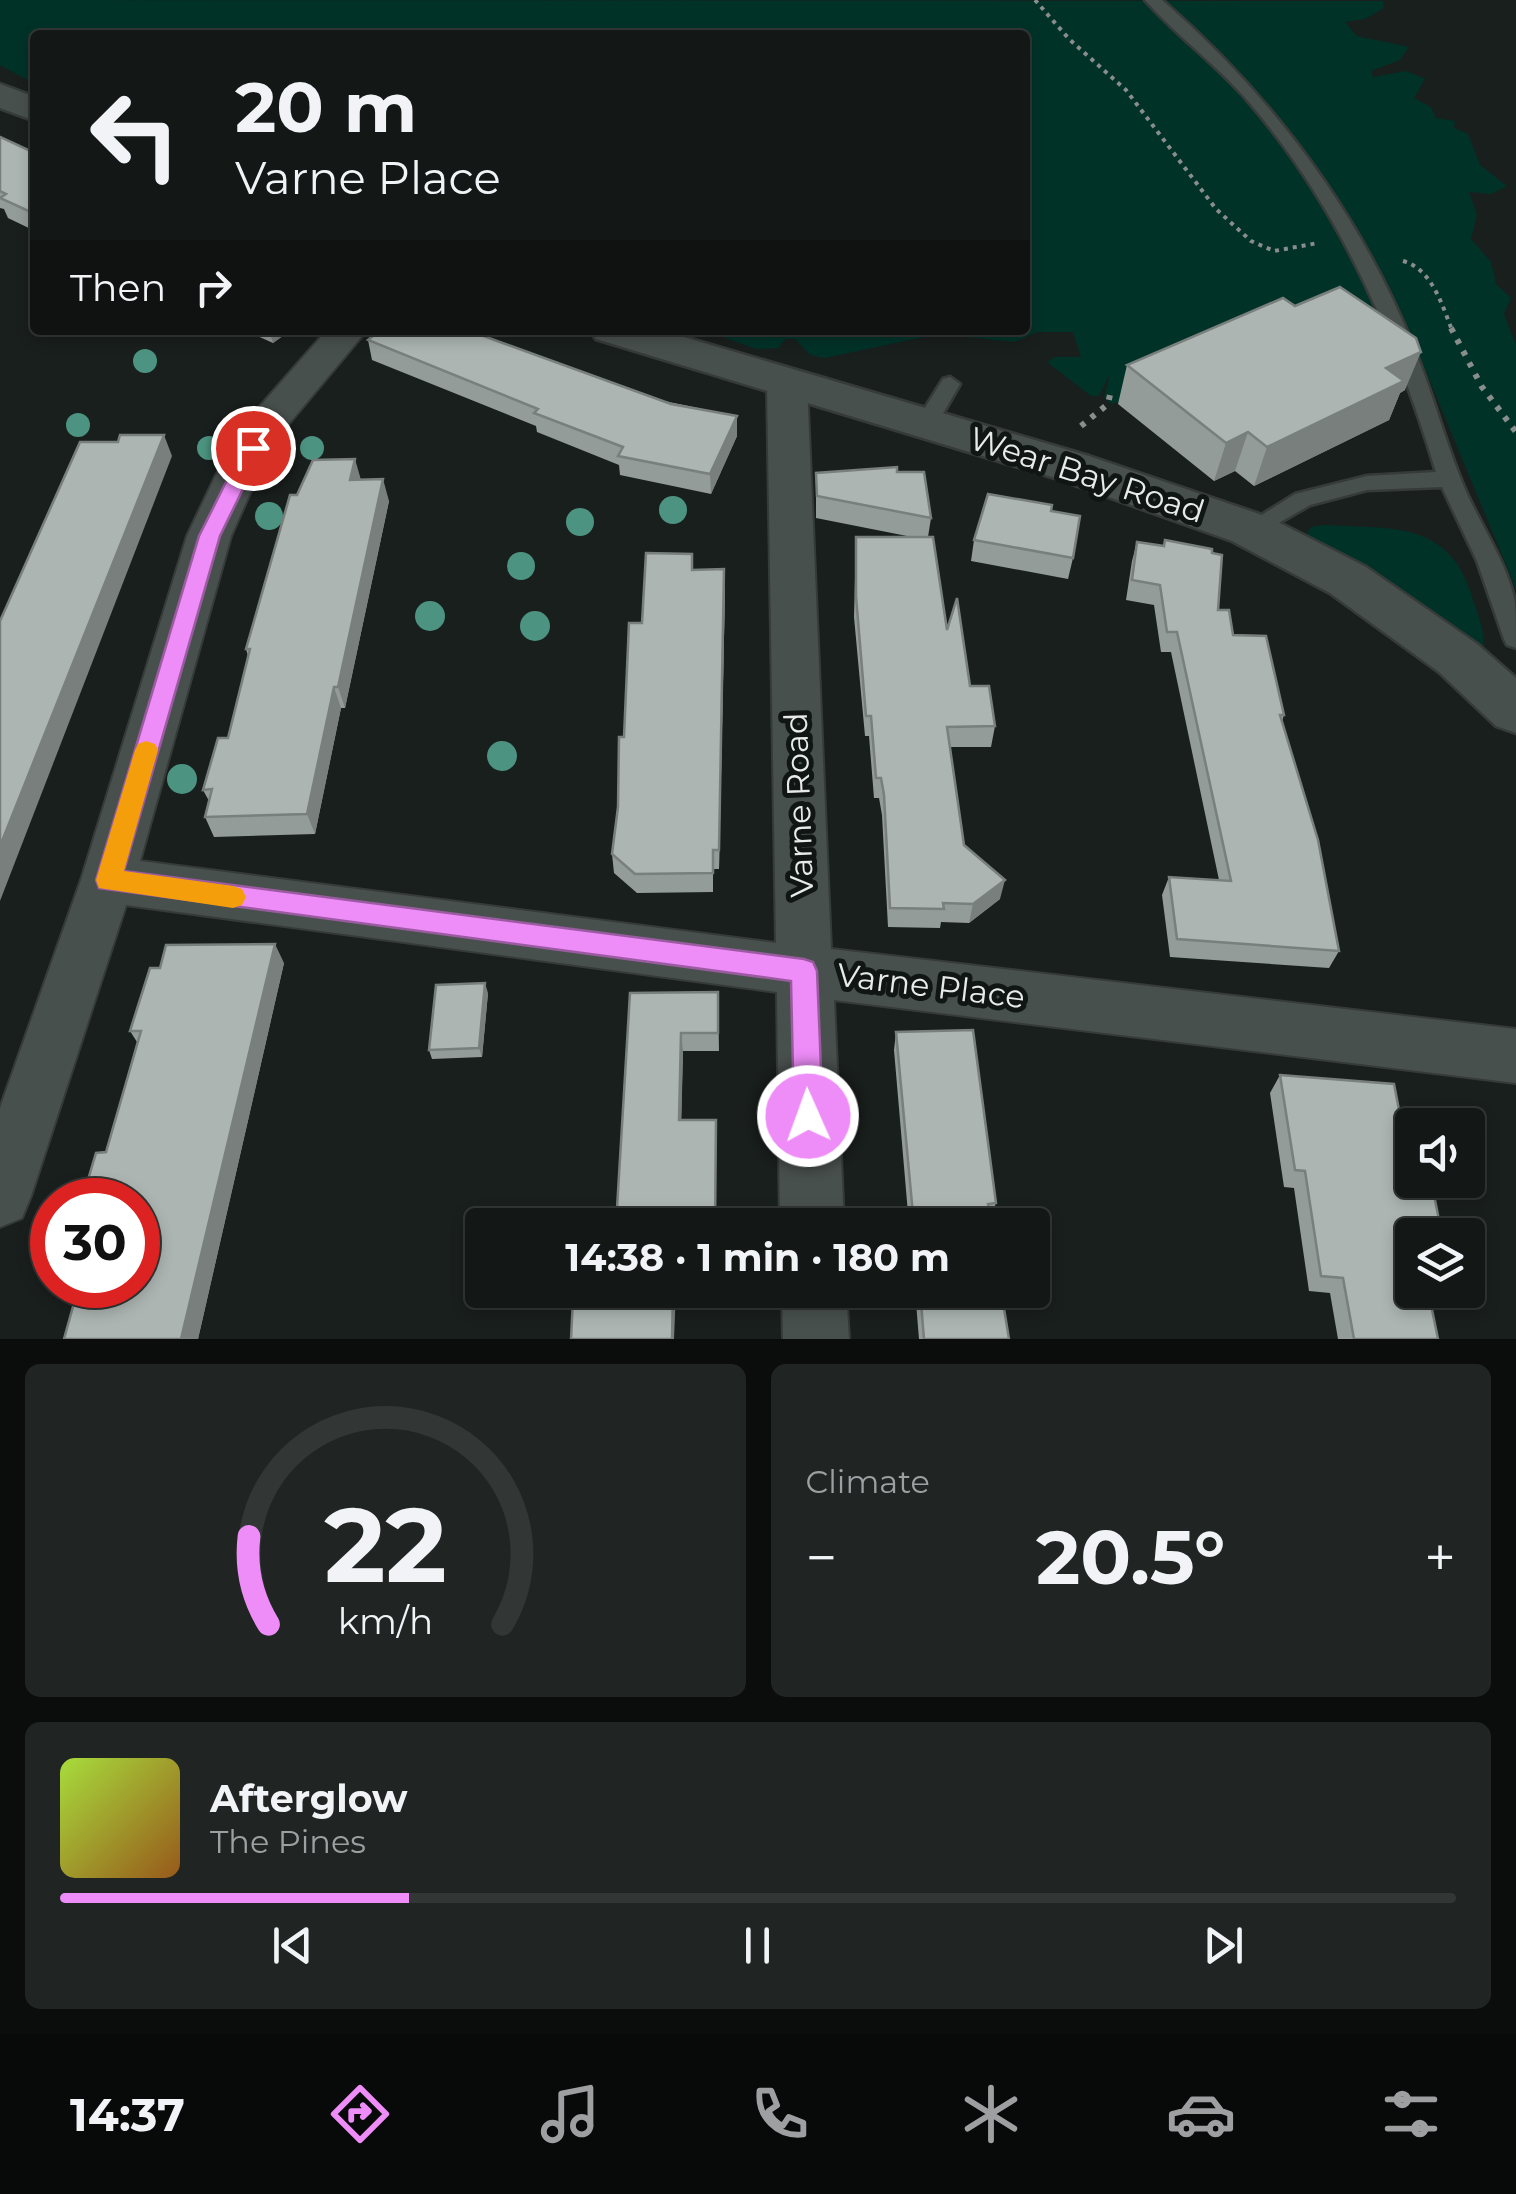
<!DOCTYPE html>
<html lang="en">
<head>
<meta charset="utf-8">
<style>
	:root { --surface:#131716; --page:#202423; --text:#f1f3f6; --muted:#9d9fa1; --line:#323635; --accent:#ee8cf8 }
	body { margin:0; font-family:Montserrat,sans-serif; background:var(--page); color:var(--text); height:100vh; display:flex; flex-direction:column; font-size:38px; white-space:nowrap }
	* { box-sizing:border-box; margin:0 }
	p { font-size:32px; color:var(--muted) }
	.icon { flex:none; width:55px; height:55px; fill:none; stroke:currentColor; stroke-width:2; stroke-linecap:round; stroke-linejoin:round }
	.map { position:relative; height:1339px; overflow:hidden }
	.side { display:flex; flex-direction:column; gap:25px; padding:25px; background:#0a0d0c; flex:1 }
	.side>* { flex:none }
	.banner { position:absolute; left:30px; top:30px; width:1000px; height:305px; border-radius:10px; box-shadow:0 5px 15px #0003,0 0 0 2px var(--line); background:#131716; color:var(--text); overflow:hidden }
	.tools { position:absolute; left:1395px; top:1108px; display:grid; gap:20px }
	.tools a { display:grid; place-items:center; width:90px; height:90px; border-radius:10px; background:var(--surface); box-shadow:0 5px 15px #0003,0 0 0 2px var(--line); font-size:50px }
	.speed { position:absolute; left:30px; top:1178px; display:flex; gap:20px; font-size:50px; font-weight:700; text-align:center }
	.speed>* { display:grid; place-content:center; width:130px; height:130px; border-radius:50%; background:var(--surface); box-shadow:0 5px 15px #0003,0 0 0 2px var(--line); line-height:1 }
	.speed .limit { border:15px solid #d22; background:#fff; color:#111 }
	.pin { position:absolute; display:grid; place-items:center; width:85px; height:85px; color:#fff; margin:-42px; border:5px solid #fff; border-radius:50%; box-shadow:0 2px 10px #0007 }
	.me { position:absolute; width:110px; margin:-55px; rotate:358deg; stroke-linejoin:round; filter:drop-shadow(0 0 8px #0008) }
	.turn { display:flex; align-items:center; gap:35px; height:210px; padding:0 40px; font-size:45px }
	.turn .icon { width:130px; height:130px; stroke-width:2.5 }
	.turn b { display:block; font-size:70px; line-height:85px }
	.then { display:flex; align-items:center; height:95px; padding:0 40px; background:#0003; gap:20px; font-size:38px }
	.big { font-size:75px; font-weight:700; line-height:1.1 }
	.side .tile { flex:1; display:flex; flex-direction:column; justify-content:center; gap:15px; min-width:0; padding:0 35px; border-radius:15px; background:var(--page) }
	.side .dial { align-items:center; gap:0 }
	.dial svg { height:260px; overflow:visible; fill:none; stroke:var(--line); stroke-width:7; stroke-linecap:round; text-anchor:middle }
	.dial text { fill:var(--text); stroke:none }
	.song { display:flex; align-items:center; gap:30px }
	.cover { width:120px; height:120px; border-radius:15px; background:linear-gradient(135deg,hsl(80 70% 55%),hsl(30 70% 35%)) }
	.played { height:10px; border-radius:5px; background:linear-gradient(90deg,var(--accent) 25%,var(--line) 25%) }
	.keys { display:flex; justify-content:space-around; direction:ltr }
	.heat { display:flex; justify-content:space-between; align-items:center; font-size:55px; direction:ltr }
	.side .tiles { flex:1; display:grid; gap:25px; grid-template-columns:1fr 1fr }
	.tile:last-child { grid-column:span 2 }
	.trip { position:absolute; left:465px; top:1208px; width:585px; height:100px; border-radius:10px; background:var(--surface); box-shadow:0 5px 15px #0003,0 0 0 2px var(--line); font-weight:700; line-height:100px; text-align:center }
	.menu { display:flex; height:160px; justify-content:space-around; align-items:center; background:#080909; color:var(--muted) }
	.menu .icon { width:70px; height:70px }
	.menu .current { color:var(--accent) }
	.menu b { font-size:45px; color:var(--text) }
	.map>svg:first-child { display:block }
</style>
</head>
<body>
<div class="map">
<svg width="1516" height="1339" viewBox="0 0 1516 1339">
	<rect width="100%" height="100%" fill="#191f1d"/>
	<!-- green -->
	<g fill="#003228">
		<path d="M0,0L1383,1L1384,8L1365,19L1345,22L1357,36L1409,47L1400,60L1371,71L1373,77L1406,71L1425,79L1414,98L1431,107L1436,118L1455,121L1454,128L1468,134L1480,165L1507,186L1491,194L1469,192L1477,215L1471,239L1491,262L1496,284L1511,298L1504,314L1516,345V589L1422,362L1400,320L1112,404L1104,398L1110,374L1099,396H1091L1047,362L1055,357H1081L1073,332H1037L1014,342L938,334L825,358L810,355L795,339H786L778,348L756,349L704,330H1025V35H35V84L0,65Z"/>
		<path d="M1323,525C1387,529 1447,519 1471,593C1476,610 1484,627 1484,646L1476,652L1302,542L1311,527Z"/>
	</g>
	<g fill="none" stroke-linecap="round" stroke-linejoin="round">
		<!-- service casing -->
		<g stroke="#363b39" stroke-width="5">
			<g id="service">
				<path d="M1145,0H1162C1272,96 1359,212 1414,348C1432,391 1443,435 1460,477C1476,520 1506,558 1515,602C1516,617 1516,634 1516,648L1507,645L1504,639L1477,561L1442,487L1367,490L1310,505L1258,535L1250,537L1239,529L1295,494L1367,476L1436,472C1396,339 1340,208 1248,101C1217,65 1177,36 1145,0Z"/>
				<path d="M950,377L960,384L937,424L934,429H918L915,424L943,379Z"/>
			</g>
		</g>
		<!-- minor casing -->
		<g stroke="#363b39" stroke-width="4">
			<g id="minor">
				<path d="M327,330H367L286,427L258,475L231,536L140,861L776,943L767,385L773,376L787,373L801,376L807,385L831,949L1516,1029V1083L834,1000L844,1225H780L777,992L126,905L31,1196L22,1218L0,1227V1108L81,880L187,536L216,475L255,412Z"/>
				<path d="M782,1290H846L849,1339H783Z"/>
			</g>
		</g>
		<!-- tertiary casing -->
		<g stroke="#363b39" stroke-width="5">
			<g id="tertiary">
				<path d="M0,84L35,97V121L0,108Z"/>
				<path d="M590,330H660L1089,456L1268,517L1366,567L1477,644L1516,678V733L1496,726L1439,672L1330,593L1232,541L1055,478L596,339Z"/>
			</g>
		</g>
		<!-- path-far1 -->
		<g stroke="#898d8c" stroke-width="4" stroke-dasharray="4 5" stroke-linecap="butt">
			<path d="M1035,0L1069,39L1126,90L1216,209L1251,241L1274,251L1318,243"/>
			<path d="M1403,261C1432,269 1442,305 1452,330"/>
		</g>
		<!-- path -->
		<g stroke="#898d8c" stroke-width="6" stroke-dasharray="5 8" stroke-linecap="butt">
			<path d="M1451,328L1482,387L1516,432"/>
			<path d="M1081,426L1108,404L1111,390"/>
		</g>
		<!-- service -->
		<use href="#service" fill="#48504d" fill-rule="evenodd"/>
		<!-- minor -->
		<use href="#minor" fill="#48504d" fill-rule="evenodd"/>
		<!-- tertiary -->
		<use href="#tertiary" fill="#48504d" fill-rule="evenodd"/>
	</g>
	<!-- trees -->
	<g fill="#4c9481">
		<circle cx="145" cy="361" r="12"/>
		<circle cx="78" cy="425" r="12"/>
		<circle cx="209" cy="448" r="12"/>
		<circle cx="312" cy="448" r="12"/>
		<circle cx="673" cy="510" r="14"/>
		<circle cx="269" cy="516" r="14"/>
		<circle cx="580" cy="522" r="14"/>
		<circle cx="521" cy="566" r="14"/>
		<circle cx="430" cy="616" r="15"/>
		<circle cx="535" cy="626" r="15"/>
		<circle cx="502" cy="756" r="15"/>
		<circle cx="182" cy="779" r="15"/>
	</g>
	<!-- wall -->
	<g fill="#949c99">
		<path d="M0,137L35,153V231L8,218L4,209L0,208Z"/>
		<path d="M244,330H291L273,343Z"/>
		<path d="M368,340L737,416V436L711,494L620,475L619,465L537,432L536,426L372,360Z"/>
		<path d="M1127,365L1405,390L1400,393L1389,420L1254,486L1235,471L1214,481L1118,404Z"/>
		<path d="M897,472L931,518L928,537L947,630L970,686L995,726L991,747H950L964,845L1000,899L969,923L941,922L940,928L888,927L882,815L879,798H874L869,736H865L854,617L856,537H912L816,518V473Z"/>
		<path d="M361,480L389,501L345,708H341L315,834L214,837L205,817L209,801L203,790L228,738L248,656L246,649L297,495Z"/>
		<path d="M1051,511L1073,558L1068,579L971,561L974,540Z"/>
		<path d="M1137,542L1212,553L1218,610L1284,715L1282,721L1339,951L1329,968L1170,957L1162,895L1169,877L1219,880L1171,652H1161L1154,605L1126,600L1132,561Z"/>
		<path d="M692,554L693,570L725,590L719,869H713V892L637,893L614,873L612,854L642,623Z"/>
		<path d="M284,963L198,1339H64L138,1285L106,1152L137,1042L130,1031Z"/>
		<path d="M718,992L719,1051H683L681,1120H716V1225H616L630,993Z"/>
		<path d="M488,993L482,1057L432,1059L429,1050Z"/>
		<path d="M896,1032L996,1203L990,1219L991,1225H909L894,1050Z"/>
		<path d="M1280,1075L1412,1290H1454L1439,1305L1431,1304L1438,1339H1338L1330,1293L1309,1291L1294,1188L1284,1187L1270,1093Z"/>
		<path d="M915,1290H1001L1009,1339H919Z"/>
	</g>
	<!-- shaded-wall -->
	<g fill="#787f7d">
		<path d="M269,330H291L273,343Z"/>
		<path d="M1421,352L1405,390L1400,393L1389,420L1254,486L1267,447L1386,368Z"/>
		<path d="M737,416V436L711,494L710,474Z"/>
		<path d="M1248,432L1235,471L1214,481L1226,443Z"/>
		<path d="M164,435L172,456L0,901V846Z"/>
		<path d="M355,459L361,480H350Z"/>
		<path d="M383,479L389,501L345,708L338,687Z"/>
		<path d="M724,569L725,590L719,869V850Z"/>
		<path d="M334,687L341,708L315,834L307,814Z"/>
		<path d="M1005,880L1000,899L969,923L973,904Z"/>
		<path d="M275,944L284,963L198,1339H181Z"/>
		<path d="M485,983L488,993L482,1057L479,1048Z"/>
		<path d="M681,1033L683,1051L681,1137L679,1120Z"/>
		<path d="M673,1290H676L674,1339H672Z"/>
	</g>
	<!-- building -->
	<g fill="#acb5b2" stroke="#787f7d" stroke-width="2.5">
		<path d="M0,137L35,153V214L0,198L6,194L0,191Z"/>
		<path d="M1340,287L1416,338L1421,352L1386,368L1404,381L1267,447L1248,432L1226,443L1127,365L1283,298L1295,306Z"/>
		<path d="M380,330H467L671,404L737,416L710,474L618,456L623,447L534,413L538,409L368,340Z"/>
		<path d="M120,435H164L0,846V621L80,442H118Z"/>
		<path d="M355,459L350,480L383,479L338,687H334L307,814L205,817L212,789L203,790L218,738H228L250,649H246L290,495H297L313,460Z"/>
		<path d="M897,467V472H924L931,518L817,496L816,473Z"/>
		<path d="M988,494L1052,505L1051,511L1080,516L1073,558L974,540Z"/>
		<path d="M856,537H933L947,630L957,598L970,686H989L995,726L947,727L964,845L1005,880L973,904L943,903L944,909L890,908L884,795L881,778H876L871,716H866L856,596Z"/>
		<path d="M1165,540L1212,549V553L1222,555L1218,610H1229L1233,635L1266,636L1284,715H1280L1318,840L1339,951L1177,939L1169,877L1231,881L1177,632H1167L1160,585L1132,580L1137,542L1164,546Z"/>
		<path d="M646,553L692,554V570L724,569L719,850H713V873L635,874L612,854L618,807L619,737H624L629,623H642Z"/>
		<path d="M275,944L181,1339H64L79,1285H138V1200H82L96,1153L106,1152L141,1031H130L150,968H160L166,945Z"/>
		<path d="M485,983L479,1048L429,1050L436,985Z"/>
		<path d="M718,992V1033H681L679,1120H716L715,1225H616L630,993Z"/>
		<path d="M973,1030L996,1203L988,1204L991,1225H914L896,1032Z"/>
		<path d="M1280,1075L1394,1084L1404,1136L1412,1137V1180H1431L1442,1235H1412V1290H1428L1438,1339H1354L1343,1278L1321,1276L1305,1171L1295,1170Z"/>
		<path d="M612,1290H673L672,1339H571L573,1299L612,1298Z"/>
		<path d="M920,1290H1001L1009,1339H924Z"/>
	</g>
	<!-- route -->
	<path fill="#ee8cf8" stroke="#9b5ba1" stroke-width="2.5" d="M253,441L263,448L220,536L124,871L804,959L813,962L817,971L823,1116L819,1126L808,1130L798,1126L794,1116L791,981L99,888L96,880L199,536L243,448Z"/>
	<!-- slow -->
	<path fill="#f59e0b" d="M146,741L155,744L158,750L124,871L233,886L242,889L246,897L242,905L233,908L99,888L96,880L135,750L138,744Z"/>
	<g text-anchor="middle" stroke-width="10" stroke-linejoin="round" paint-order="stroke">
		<!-- street labels -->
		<g font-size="32" fill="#e7ebea" stroke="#101614">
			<text transform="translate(1087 475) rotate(18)" y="11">Wear Bay Road</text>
			<text transform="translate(799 805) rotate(-92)" y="11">Varne Road</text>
			<text transform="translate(931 986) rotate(7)" y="11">Varne Place</text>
		</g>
	</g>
</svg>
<div class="tools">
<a><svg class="icon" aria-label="sound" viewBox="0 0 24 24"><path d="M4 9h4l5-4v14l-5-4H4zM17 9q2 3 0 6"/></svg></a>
<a><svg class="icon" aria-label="layers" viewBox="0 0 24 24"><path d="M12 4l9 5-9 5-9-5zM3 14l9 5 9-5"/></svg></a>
</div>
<div class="speed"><div class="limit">30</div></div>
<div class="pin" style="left:253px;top:448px;background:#d93025"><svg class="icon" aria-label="arrive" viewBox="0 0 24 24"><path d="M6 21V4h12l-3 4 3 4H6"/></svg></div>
<svg class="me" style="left:808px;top:1116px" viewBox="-20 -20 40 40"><circle r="17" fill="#ee8cf8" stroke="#fff" stroke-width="3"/><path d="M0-11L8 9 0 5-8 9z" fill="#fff"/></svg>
<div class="trip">14:38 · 1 min · 180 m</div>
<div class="banner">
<div class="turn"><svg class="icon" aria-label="left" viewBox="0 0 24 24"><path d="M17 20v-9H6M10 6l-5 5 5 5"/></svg><div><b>20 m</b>Varne Place</div></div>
<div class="then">Then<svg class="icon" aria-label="right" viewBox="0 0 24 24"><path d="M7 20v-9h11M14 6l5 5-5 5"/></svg></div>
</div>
</div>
<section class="side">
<div class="tiles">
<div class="tile dial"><svg viewBox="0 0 100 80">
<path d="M14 69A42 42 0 1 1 86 69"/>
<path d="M14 69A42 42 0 0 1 8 42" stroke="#ee8cf8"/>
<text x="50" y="56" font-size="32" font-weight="700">22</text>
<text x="50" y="72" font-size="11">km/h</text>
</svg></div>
<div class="tile"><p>Climate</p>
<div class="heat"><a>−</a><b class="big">20.5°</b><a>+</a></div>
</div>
<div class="tile">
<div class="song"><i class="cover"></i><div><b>Afterglow</b><p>The Pines</p></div></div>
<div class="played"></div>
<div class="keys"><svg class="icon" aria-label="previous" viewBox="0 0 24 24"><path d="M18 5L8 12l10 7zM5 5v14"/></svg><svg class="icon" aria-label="pause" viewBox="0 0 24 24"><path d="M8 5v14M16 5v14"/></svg><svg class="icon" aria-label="next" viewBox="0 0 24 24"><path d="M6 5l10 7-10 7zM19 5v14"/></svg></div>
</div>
</div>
</section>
<nav class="menu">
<b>14:37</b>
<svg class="icon current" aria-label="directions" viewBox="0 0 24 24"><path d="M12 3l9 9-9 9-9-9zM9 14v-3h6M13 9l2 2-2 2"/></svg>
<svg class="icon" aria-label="music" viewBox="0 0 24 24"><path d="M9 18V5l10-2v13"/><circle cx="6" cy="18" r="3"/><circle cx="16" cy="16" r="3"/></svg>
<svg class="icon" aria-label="phone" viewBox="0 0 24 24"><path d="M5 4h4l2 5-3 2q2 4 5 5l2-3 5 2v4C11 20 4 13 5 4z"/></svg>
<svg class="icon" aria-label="climate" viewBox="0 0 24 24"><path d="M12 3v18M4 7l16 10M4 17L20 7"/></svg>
<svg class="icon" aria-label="car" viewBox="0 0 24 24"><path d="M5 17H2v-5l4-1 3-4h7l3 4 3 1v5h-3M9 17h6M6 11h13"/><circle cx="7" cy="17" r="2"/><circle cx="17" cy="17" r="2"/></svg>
<svg class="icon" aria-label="filters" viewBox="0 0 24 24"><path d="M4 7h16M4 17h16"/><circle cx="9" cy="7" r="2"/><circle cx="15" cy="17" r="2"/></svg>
</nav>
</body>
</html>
